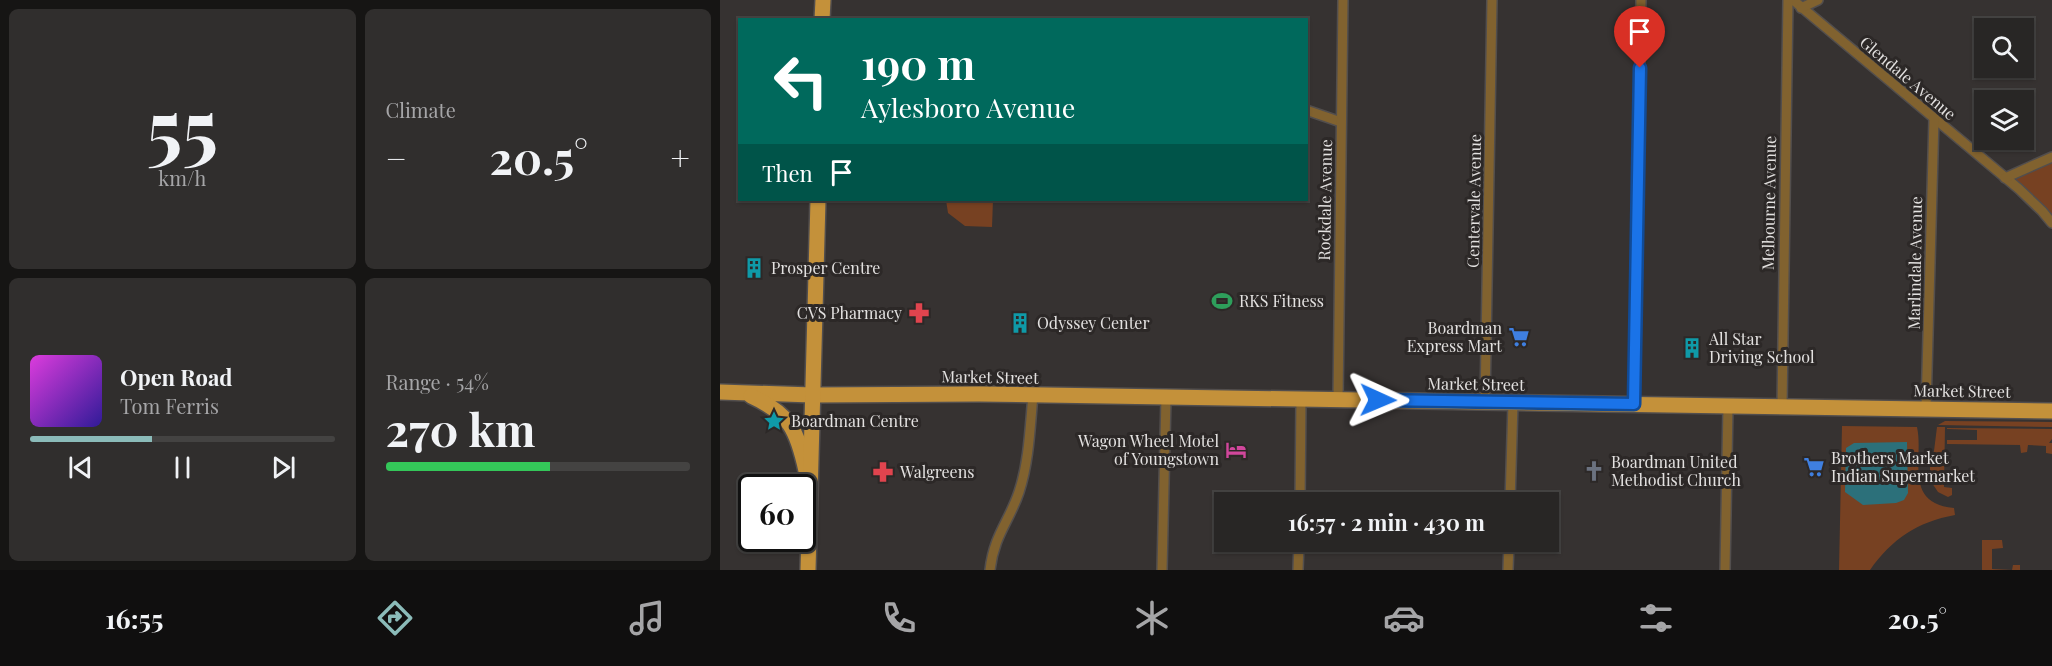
<!DOCTYPE html>
<html lang="en">
<head>
<meta charset="utf-8">
<style>
	:root { --surface:#282625; --page:#302e2d; --text:#f1f3f6; --muted:#a5a5a7; --line:#444342; --accent:#8bbbb9 }
	body { margin:0; font-family:"Playfair Display",serif; background:var(--page); color:var(--text); height:100vh; display:flex; flex-direction:column; font-size:22px; white-space:nowrap }
	* { box-sizing:border-box; margin:0 }
	p { font-size:20px; color:var(--muted) }
	.icon { flex:none; width:33px; height:33px; fill:none; stroke:currentColor; stroke-width:2; stroke-linecap:round; stroke-linejoin:round }
	.map { position:relative; flex:1; overflow:hidden }
	.panel { display:flex; flex-direction:column; gap:9px; padding:9px; background:#161514; width:720px }
	.panel>* { flex:none }
	.top-card { position:absolute; left:18px; top:18px; width:570px; height:183px; border-radius:0px; box-shadow:0 2px 4px #0004,0 0 0 2px var(--line); background:#00695c; color:#fff; overflow:hidden }
	.controls { position:absolute; left:1254px; top:18px; display:grid; gap:12px }
	.controls a { display:grid; place-items:center; width:60px; height:60px; border-radius:0px; background:var(--surface); box-shadow:0 2px 4px #0004,0 0 0 2px var(--line); font-size:30px }
	.speed { position:absolute; left:18px; top:474px; display:flex; gap:12px; font-size:30px; font-weight:700; text-align:center }
	.speed>* { display:grid; place-content:center; width:78px; height:78px; border-radius:50%; background:var(--surface); box-shadow:0 2px 4px #0004,0 0 0 2px var(--line); line-height:1 }
	.speed .limit { border:3px solid #111; border-radius:9px; background:#fff; color:#111 }
	.pin { position:absolute; display:grid; place-items:center; width:51px; height:51px; color:#fff; margin:-62px -26px; border-radius:50% 50% 50% 0; rotate:-45deg; box-shadow:0 0 6px #0007 }
	.pin .icon { rotate:45deg }
	.me { position:absolute; width:66px; margin:-33px; rotate:91deg; stroke-linejoin:round; filter:drop-shadow(0 0 4px #0008) }
	.turn { display:flex; align-items:center; gap:21px; height:126px; padding:0 24px; font-size:27px }
	.turn .icon { width:78px; height:78px; stroke-width:2.5 }
	.turn b { display:block; font-size:42px; line-height:51px }
	.then { display:flex; align-items:center; height:57px; padding:0 24px; background:#0003; gap:12px; font-size:22px }
	.big { font-size:45px; font-weight:700; line-height:1.1 }
	.panel .tile { flex:1; display:flex; flex-direction:column; justify-content:center; gap:9px; min-width:0; padding:0 21px; border-radius:9px; background:var(--page) }
	.panel .dial { align-items:center; gap:0 }
	.dial b { font-size:78px; line-height:1 }
	.song { display:flex; align-items:center; gap:18px }
	.cover { width:72px; height:72px; border-radius:9px; background:linear-gradient(135deg,hsl(300 70% 55%),hsl(250 70% 35%)) }
	.played { height:6px; border-radius:3px; background:linear-gradient(90deg,var(--accent) 40%,var(--line) 40%) }
	.keys { display:flex; justify-content:space-around; direction:ltr }
	.heat { display:flex; justify-content:space-between; align-items:center; font-size:33px; direction:ltr }
	.charge { height:9px; border-radius:4px; background:linear-gradient(90deg,#34c759 54%,var(--line) 0) }
	.panel .tiles { flex:1; display:grid; gap:9px; grid-template-columns:repeat(2,1fr) }
	.trip { position:absolute; left:494px; top:492px; width:345px; height:60px; border-radius:0px; background:var(--surface); box-shadow:0 2px 4px #0004,0 0 0 2px var(--line); font-weight:700; line-height:60px; text-align:center }
	.tabs { display:flex; height:96px; justify-content:space-around; align-items:center; background:#100f0f; color:var(--muted) }
	.tabs .icon { width:42px; height:42px }
	.tabs .selected { color:var(--accent) }
	.tabs b { font-size:27px; color:var(--text) }
	main { display:flex; flex:1; min-height:0 }
	.map>svg:first-child { display:block }
</style>
</head>
<body>
<main>
<section class="panel">
<div class="tiles">
<div class="tile dial"><b>55</b><p>km/h</p></div>
<div class="tile"><p>Climate</p>
<div class="heat"><a>−</a><b class="big">20.5°</b><a>+</a></div>
</div>
<div class="tile">
<div class="song"><i class="cover"></i><div><b>Open Road</b><p>Tom Ferris</p></div></div>
<div class="played"></div>
<div class="keys"><svg class="icon" aria-label="previous" viewBox="0 0 24 24"><path d="M18 5L8 12l10 7zM5 5v14"/></svg><svg class="icon" aria-label="pause" viewBox="0 0 24 24"><path d="M8 5v14M16 5v14"/></svg><svg class="icon" aria-label="next" viewBox="0 0 24 24"><path d="M6 5l10 7-10 7zM19 5v14"/></svg></div>
</div>
<div class="tile"><p>Range · 54%</p><b class="big">270 km</b><div class="charge"></div></div>
</div>
</section>
<div class="map">
<svg width="1332" height="570" viewBox="0 0 1332 570">
	<rect width="100%" height="100%" fill="#363231"/>
	<!-- green -->
	<g fill="#774122">
		<path d="M1332,157V223L1285,178Z"/>
		<path d="M226,200H273L272,227L245,226L228,213Z"/>
		<path d="M1225,421L1332,422V427L1218,425Z"/>
		<path d="M1122,426L1197,427C1204,458 1183,504 1234,508L1235,515C1197,522 1172,539 1150,570H1119Z"/>
		<path d="M1217,427H1225L1224,487L1232,488V495L1228,497L1218,492L1210,480V462L1214,451Z"/>
		<path d="M1227,428L1332,429V439L1329,443H1332V454L1326,453V446L1308,445L1307,452L1301,453L1300,445L1227,444V440H1257V430L1227,429Z"/>
		<path d="M1262,540H1282L1283,548L1272,549V569L1292,570L1293,565H1300V570H1262Z"/>
	</g>
	<!-- water -->
	<path fill="#2c707a" d="M1187,442L1188,493L1184,500L1176,503L1143,505L1125,492L1126,448L1134,443Z"/>
	<g fill="none" stroke-linecap="round" stroke-linejoin="round">
		<!-- street casing -->
		<g stroke="#524e4d" stroke-width="12">
			<g id="street">
				<path d="M1073,0L1299,189L1322,211L1332,223"/>
				<path d="M1081,8L1098,0"/>
				<path d="M586,110L621,122"/>
				<path d="M1285,178L1332,157"/>
				<path d="M618,400L623,0"/>
				<path d="M765,402L772,0"/>
				<path d="M914,404L921,0"/>
				<path d="M1062,407L1068,0"/>
				<path d="M1206,408L1214,118"/>
				<path d="M580,502L581,399"/>
				<path d="M790,502L793,403"/>
				<path d="M270,570C274,535 289,522 299,492C309,462 310,427 313,395"/>
				<path d="M442,570L446,397"/>
				<path d="M578,570L579,542"/>
				<path d="M788,570L789,542"/>
				<path d="M1005,570L1008,406"/>
			</g>
		</g>
		<!-- primary casing -->
		<g stroke="#524e4d" stroke-width="18">
			<g id="primary">
				<path d="M102,20L103,0"/>
				<path d="M0,392L92,395L259,394L1332,411"/>
				<path d="M31,396C70,414 77,430 86,471"/>
				<path d="M88,570L98,200"/>
			</g>
		</g>
		<!-- street -->
		<use href="#street" stroke="#81622f" stroke-width="9"/>
		<!-- primary -->
		<use href="#primary" stroke="#c4913a" stroke-width="15"/>
	</g>
	<g fill="none" stroke-linecap="round" stroke-linejoin="round">
		<!-- route casing -->
		<g stroke="#114b97" stroke-width="15">
			<path id="route" d="M658,400L914,404L920,68"/>
		</g>
		<!-- route -->
		<use href="#route" stroke="#1a73e8" stroke-width="10"/>
	</g>
	<!-- icons -->
	<defs>
		<g id="building-bare" transform="scale(1.62)"><path d="M-4-6H4V6H1V3H-1V6H-4ZM-2.5-4.3h1.7v1.8h-1.7ZM.8-4.3h1.7v1.8H.8ZM-2.5-1h1.7V.8h-1.7ZM.8-1h1.7V.8H.8Z" fill="#0f9aa8" stroke="#2c2827" stroke-width="2.5" paint-order="stroke"/></g>
		<g id="stadium-bare" transform="scale(1.62)"><path d="M0-5a6.5 5 0 1 0 0 10a6.5 5 0 1 0 0-10ZM-3.5-1.8h7v3.6h-7Z" fill="#2e9e5b" stroke="#2c2827" stroke-width="2.5" paint-order="stroke"/></g>
		<g id="pharmacy-bare" transform="scale(1.62)"><path d="M-2-6h4v4h4v4h-4v4h-4v-4h-4v-4h4Z" fill="#e0444e" stroke="#2c2827" stroke-width="2.5" paint-order="stroke"/></g>
		<g id="supermarket-bare" transform="scale(1.62)"><path d="M-6-5.5h2.5l.6 2H6L4.5 2H-2.5L-4.4-4H-6ZM-1.5 3.2a1.3 1.3 0 1 0 .1 0ZM3 3.2a1.3 1.3 0 1 0 .1 0Z" fill="#3f7fe0" stroke="#2c2827" stroke-width="2.5" paint-order="stroke"/></g>
		<g id="sight-bare" transform="scale(1.62)"><path d="M0-6L1.8-2.2L6-1.7L2.9 1.2L3.7 5.4L0 3.3L-3.7 5.4L-2.9 1.2L-6-1.7L-1.8-2.2Z" fill="#0f9aa8" stroke="#2c2827" stroke-width="2.5" paint-order="stroke"/></g>
		<g id="hotel-bare" transform="scale(1.62)"><path d="M-6-4.5h1.5V1H6V5H4.5V3h-9V5H-6ZM-4 0a1.8 1.8 0 1 1 3.6 0ZM.5 0V-2.5h3Q6-2.5 6 0Z" fill="#d1479c" stroke="#2c2827" stroke-width="2.5" paint-order="stroke"/></g>
		<g id="church-bare" transform="scale(1.62)"><path d="M-1.2-6h2.4v3.5h3.3v2.4h-3.3V6h-2.4V-.1h-3.3v-2.4h3.3Z" fill="#6b7280" stroke="#2c2827" stroke-width="2.5" paint-order="stroke"/></g>
	</defs>
	<g fill-rule="evenodd">
		<use href="#building-bare" x="34" y="268"/>
		<use href="#stadium-bare" x="502" y="301"/>
		<use href="#pharmacy-bare" x="199" y="313"/>
		<use href="#building-bare" x="300" y="323"/>
		<use href="#supermarket-bare" x="799" y="337"/>
		<use href="#building-bare" x="972" y="348"/>
		<use href="#sight-bare" x="54" y="421"/>
		<use href="#hotel-bare" x="516" y="450"/>
		<use href="#supermarket-bare" x="1094" y="467"/>
		<use href="#church-bare" x="874" y="471"/>
		<use href="#pharmacy-bare" x="163" y="472"/>
	</g>
	<g text-anchor="middle" stroke-width="6" stroke-linejoin="round" paint-order="stroke">
		<!-- street labels -->
		<g font-size="16" fill="#e3e1e0" stroke="#2c2827">
			<text transform="translate(1188 78) rotate(40)" y="6">Glendale Avenue</text>
			<text transform="translate(605 200) rotate(-89)" y="6">Rockdale Avenue</text>
			<text transform="translate(754 201) rotate(-89)" y="6">Centervale Avenue</text>
			<text transform="translate(1049 203) rotate(-89)" y="6">Melbourne Avenue</text>
			<text transform="translate(1195 263) rotate(-89)" y="6">Marlindale Avenue</text>
			<text transform="translate(270 377) rotate(1)" y="6">Market Street</text>
			<text transform="translate(756 384) rotate(1)" y="6">Market Street</text>
			<text transform="translate(1242 391) rotate(1)" y="6">Market Street</text>
		</g>
		<!-- poi labels -->
		<g font-size="16" fill="#e3e1e0" stroke="#2c2827" text-anchor="start">
			<text x="51" y="274">Prosper Centre</text>
			<text x="519" y="307">RKS Fitness</text>
			<text x="182" y="319" text-anchor="end">CVS Pharmacy</text>
			<text x="317" y="329">Odyssey Center</text>
			<text x="782" y="334" text-anchor="end">Boardman<tspan x="782" dy="18">Express Mart</tspan></text>
			<text x="989" y="345">All Star<tspan x="989" dy="18">Driving School</tspan></text>
			<text x="71" y="427">Boardman Centre</text>
			<text x="499" y="447" text-anchor="end">Wagon Wheel Motel<tspan x="499" dy="18">of Youngstown</tspan></text>
			<text x="1111" y="464">Brothers Market<tspan x="1111" dy="18">Indian Supermarket</tspan></text>
			<text x="891" y="468">Boardman United<tspan x="891" dy="18">Methodist Church</tspan></text>
			<text x="180" y="478">Walgreens</text>
		</g>
	</g>
</svg>
<div class="controls">
<a><svg class="icon" aria-label="search" viewBox="0 0 24 24"><circle cx="10" cy="10" r="6"/><path d="M15 15l6 6"/></svg></a>
<a><svg class="icon" aria-label="layers" viewBox="0 0 24 24"><path d="M12 4l9 5-9 5-9-5zM3 14l9 5 9-5"/></svg></a>
</div>
<div class="speed"><div class="limit">60</div></div>
<div class="pin" style="left:920px;top:68px;background:#d93025"><svg class="icon" aria-label="arrive" viewBox="0 0 24 24"><path d="M6 21V4h12l-3 4 3 4H6"/></svg></div>
<svg class="me" style="left:658px;top:400px" viewBox="-20 -20 40 40"><path d="M0-17L14 15 0 8-14 15z" fill="#1a73e8" stroke="#fff" stroke-width="4"/></svg>
<div class="trip">16:57 · 2 min · 430 m</div>
<div class="top-card">
<div class="turn"><svg class="icon" aria-label="left" viewBox="0 0 24 24"><path d="M17 20v-9H6M10 6l-5 5 5 5"/></svg><div><b>190 m</b>Aylesboro Avenue</div></div>
<div class="then">Then<svg class="icon" aria-label="arrive" viewBox="0 0 24 24"><path d="M6 21V4h12l-3 4 3 4H6"/></svg></div>
</div>
</div>
</main>
<nav class="tabs">
<b>16:55</b>
<svg class="icon selected" aria-label="directions" viewBox="0 0 24 24"><path d="M12 3l9 9-9 9-9-9zM9 14v-3h6M13 9l2 2-2 2"/></svg>
<svg class="icon" aria-label="music" viewBox="0 0 24 24"><path d="M9 18V5l10-2v13"/><circle cx="6" cy="18" r="3"/><circle cx="16" cy="16" r="3"/></svg>
<svg class="icon" aria-label="phone" viewBox="0 0 24 24"><path d="M5 4h4l2 5-3 2q2 4 5 5l2-3 5 2v4C11 20 4 13 5 4z"/></svg>
<svg class="icon" aria-label="climate" viewBox="0 0 24 24"><path d="M12 3v18M4 7l16 10M4 17L20 7"/></svg>
<svg class="icon" aria-label="car" viewBox="0 0 24 24"><path d="M5 17H2v-5l4-1 3-4h7l3 4 3 1v5h-3M9 17h6M6 11h13"/><circle cx="7" cy="17" r="2"/><circle cx="17" cy="17" r="2"/></svg>
<svg class="icon" aria-label="filters" viewBox="0 0 24 24"><path d="M4 7h16M4 17h16"/><circle cx="9" cy="7" r="2"/><circle cx="15" cy="17" r="2"/></svg>
<b>20.5°</b>
</nav>
</body>
</html>
